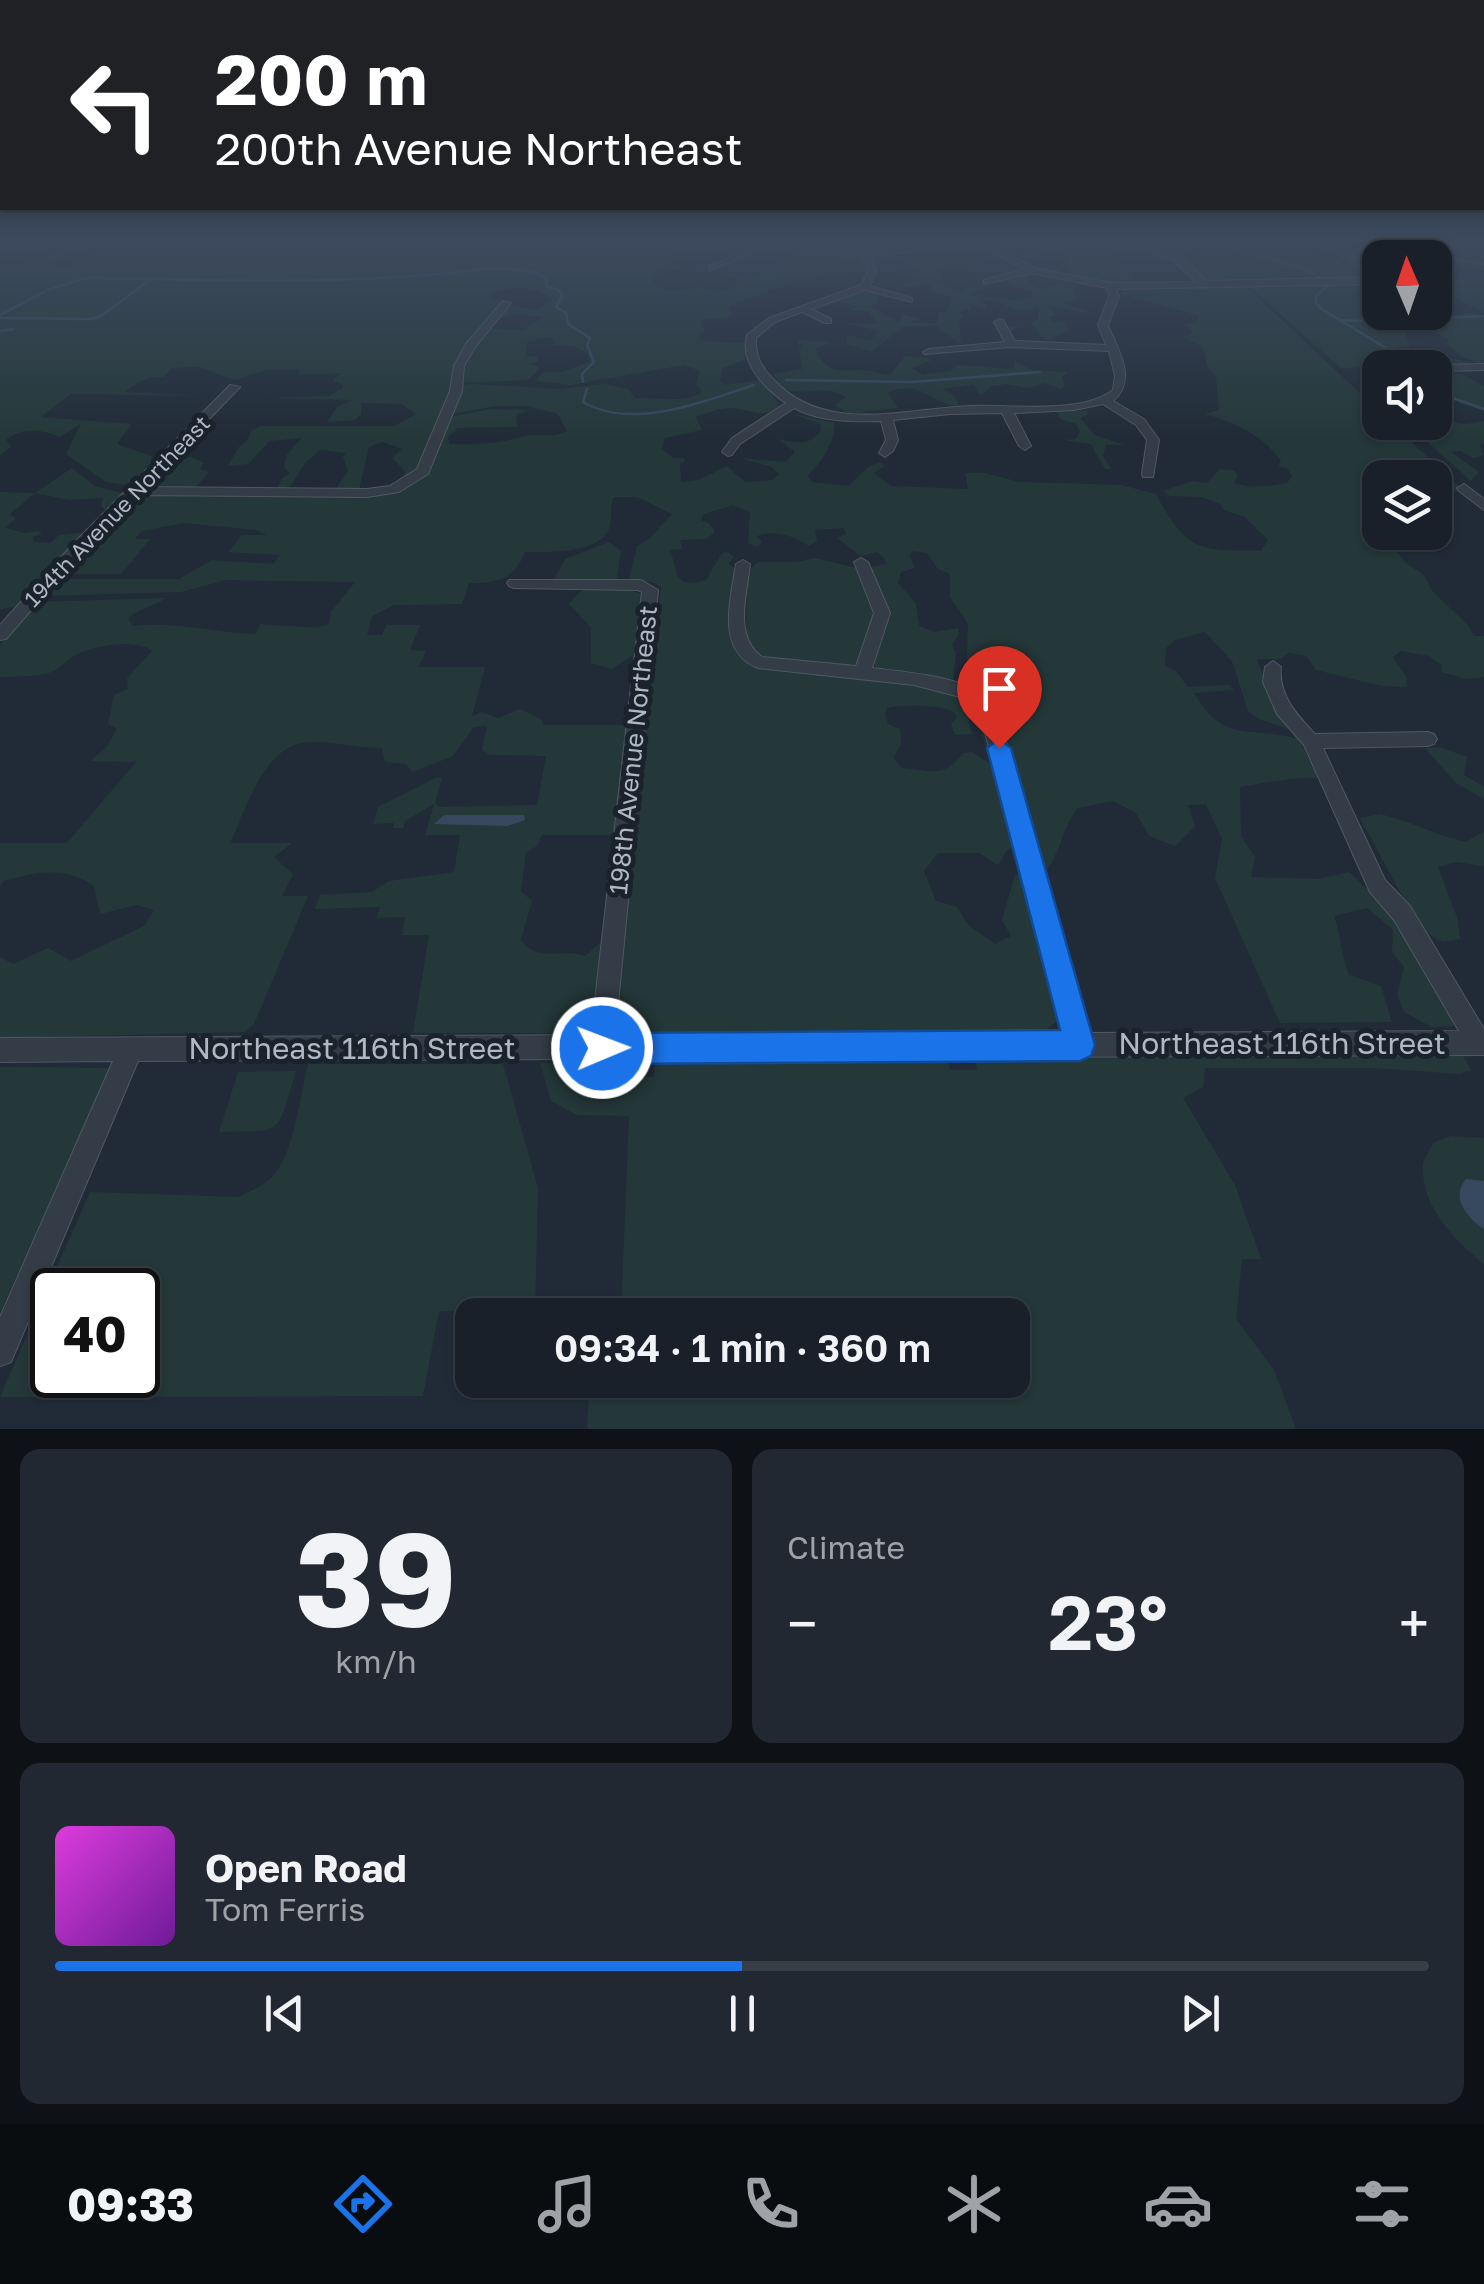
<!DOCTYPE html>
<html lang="en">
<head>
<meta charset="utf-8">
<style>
	:root { --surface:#192029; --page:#222831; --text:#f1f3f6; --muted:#9fa3a8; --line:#373e46; --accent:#1a73e8 }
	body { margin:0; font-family:"Golos Text",sans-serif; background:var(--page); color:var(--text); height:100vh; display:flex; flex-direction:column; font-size:38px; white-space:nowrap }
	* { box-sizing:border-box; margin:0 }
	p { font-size:32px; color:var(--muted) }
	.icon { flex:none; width:55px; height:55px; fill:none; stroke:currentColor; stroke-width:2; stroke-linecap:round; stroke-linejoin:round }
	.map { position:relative; height:1429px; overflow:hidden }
	.side { display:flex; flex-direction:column; gap:20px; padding:20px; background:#0e1217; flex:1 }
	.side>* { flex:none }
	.banner { position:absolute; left:0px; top:0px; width:1485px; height:210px; box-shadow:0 2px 8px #0004,0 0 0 2px var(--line); background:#202124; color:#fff; overflow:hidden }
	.needle { width:65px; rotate:358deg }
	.fabs { position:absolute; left:1362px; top:240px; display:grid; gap:20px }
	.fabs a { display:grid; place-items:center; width:90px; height:90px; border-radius:20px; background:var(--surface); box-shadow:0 2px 8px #0004,0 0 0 2px var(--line); font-size:50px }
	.speed { position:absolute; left:30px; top:1268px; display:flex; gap:20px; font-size:50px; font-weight:700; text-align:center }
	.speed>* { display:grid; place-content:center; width:130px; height:130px; border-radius:50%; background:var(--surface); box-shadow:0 2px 8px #0004,0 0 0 2px var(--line); line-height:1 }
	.speed .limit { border:5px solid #111; border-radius:15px; background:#fff; color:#111 }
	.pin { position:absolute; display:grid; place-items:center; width:85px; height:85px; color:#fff; margin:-102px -42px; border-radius:50% 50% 50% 0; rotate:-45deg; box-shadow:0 0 10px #0007 }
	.pin .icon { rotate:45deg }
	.me { position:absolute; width:110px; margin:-55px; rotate:89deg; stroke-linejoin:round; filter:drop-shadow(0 0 8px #0008) }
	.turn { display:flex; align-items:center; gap:35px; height:210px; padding:0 50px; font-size:45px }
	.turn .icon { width:130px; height:130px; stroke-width:2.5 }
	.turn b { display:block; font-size:70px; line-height:85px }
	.big { font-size:75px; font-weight:600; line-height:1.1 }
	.side .widget { flex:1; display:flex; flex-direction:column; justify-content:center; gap:15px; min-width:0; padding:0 35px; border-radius:20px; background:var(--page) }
	.side .dial { align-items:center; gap:0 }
	.dial b { font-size:130px; line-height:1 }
	.song { display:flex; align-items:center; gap:30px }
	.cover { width:120px; height:120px; border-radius:15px; background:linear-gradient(135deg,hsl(300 70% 55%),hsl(280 70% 35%)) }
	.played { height:10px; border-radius:5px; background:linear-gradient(90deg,var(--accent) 50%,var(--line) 50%) }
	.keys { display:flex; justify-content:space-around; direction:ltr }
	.heat { display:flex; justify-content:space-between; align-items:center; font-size:55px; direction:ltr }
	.side .tiles { flex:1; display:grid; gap:20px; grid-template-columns:1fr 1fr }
	.widget:last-child { grid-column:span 2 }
	.trip { position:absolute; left:455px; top:1298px; width:575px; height:100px; border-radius:20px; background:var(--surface); box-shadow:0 2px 8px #0004,0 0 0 2px var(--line); font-weight:600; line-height:100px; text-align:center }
	.tabs { display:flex; height:160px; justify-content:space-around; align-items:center; background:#0a0d10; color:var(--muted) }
	.tabs .icon { width:70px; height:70px }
	.tabs .on { color:var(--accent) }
	.tabs b { font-size:45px; color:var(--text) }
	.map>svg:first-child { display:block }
</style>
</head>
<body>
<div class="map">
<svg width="1484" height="1429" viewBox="0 0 1484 1429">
	<rect width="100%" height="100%" fill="#212b37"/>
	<!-- green -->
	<g fill="#243839" fill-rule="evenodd">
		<path d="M0,240H687L680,251L664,258H669L670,265L698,267L690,271L663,267L652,279L654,285L672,291L699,287L718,292L733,288L738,281L724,271L748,278L792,267L776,260L764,262L763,258L790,260L799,251L857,253L864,256L867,273C822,268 769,289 728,307L733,316L702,320L700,325L705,330L699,336L703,341L744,343L746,359L723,368L720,381L725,385L761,380L780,406C760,420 752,409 730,408C719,408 707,413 696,417L702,430L665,438L662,449L673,458H684L685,462L680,464L681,482L699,480L727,466L745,482L773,480L779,474L772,467L739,458L786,462L795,452L778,439C796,443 808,447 821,431L820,424L790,413L834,423C837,441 820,463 808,476L812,482L849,486L868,467L881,462L885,466L874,473L891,486L968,489L965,473H985L1019,482L1121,485L1156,494C1187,553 1199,550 1261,551L1268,540L1245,517L1224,510L1220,504L1202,497L1169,496L1163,491L1192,481L1207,483L1220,469L1233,470L1238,475L1234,483C1251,489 1270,486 1287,483L1292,476L1288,469L1278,466L1281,461C1263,435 1234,422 1205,414L1219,410L1216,377L1207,365L1203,347L1182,337L1191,334L1192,330L1183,323L1194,324L1200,316L1122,294V290L1244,284L1380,412V422L1391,423L1462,489L1460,492L1435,493V478H1380V532L1434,533L1448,542L1390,543L1406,563L1424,575L1432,591L1468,625L1474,636H1484V677L1466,679L1441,672L1442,665L1429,656L1401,651L1393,657L1406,677L1407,687L1382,686L1316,670L1306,656L1289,653L1280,659H1256L1289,729L1259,719L1248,711L1232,661L1205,632L1175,640L1166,648L1165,666L1176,671L1188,687L1230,685L1234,690L1194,693C1225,745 1247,725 1298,739L1320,778C1294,776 1267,783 1240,787L1241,836L1255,857L1251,877L1317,879L1349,872L1404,925L1454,1013V1026L1432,1027L1404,1012L1397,995L1404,967L1392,952L1393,930L1367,908L1334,916C1341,936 1341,955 1349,975L1381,986L1392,1022L1280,1023L1215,878L1222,839L1206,804L1188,805L1195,826L1175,846L1149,836L1136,813L1113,801L1078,808C1062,828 1062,849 1046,871L995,706L988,696L966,683L968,624L950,597V574L938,569L927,553L913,551L909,555L915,568L901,572L898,583L916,603L919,626L934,632L958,628L959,634L952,645L956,653L953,684L878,670L874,664L886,614L870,568L887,563L878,552L861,556L837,538L846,534L844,528L815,530L817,541L809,546C796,537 773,529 757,536L762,542L757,547L748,543L750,512L733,505L704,514L701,520L710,524L715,532L706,539L680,540L682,549L670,550C679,573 672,589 706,580L722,553L728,552L734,557L729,563L736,571C732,605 720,642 750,664L954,690L980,704L998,757L986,749L977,716L968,717L972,734L955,735L951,724L957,718L953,711C934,705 908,704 887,708L885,715L888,724L900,729L901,745L893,758L902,768C931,770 942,780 963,753L972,752L998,769L1019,846L1007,850L998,865L979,853H938L924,871L936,901L957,907L969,926L995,944L1011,936L1002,920L1015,875L1026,873L1062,1005L1059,1019L1040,1035L659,1034L631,1025L615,1009L661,587L653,582L629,580L637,546L649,539L672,514L637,497H614C609,507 613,518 609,529C599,554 546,552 525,552C514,580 497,583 469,583L462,604L394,605L372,616L367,635H382L386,625H420L410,650L426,651L419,667H485L472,716L482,712L498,718L520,709L542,720L543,725H632L617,835H542L537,846L526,853L521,891L532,901L521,940C537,963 560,948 585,956L599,944L606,943C602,975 607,1016 576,1033H413L429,935H402L405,917L377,918L380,907L315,909L320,895L372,892L389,881L454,872L460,835H425L434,804L405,821L403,828H393L394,823L373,824L378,807L435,778H442L435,803L438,807L537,805L546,756L490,755L482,750L487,726L474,727L453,756L412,772L406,764L385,762L382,748C358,748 334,741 310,742C264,743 247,808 230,843H292L274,857L293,874L282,896H308L254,1024L245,1032L0,1038V957L13,964L48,948L71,961L144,926L154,910L137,905L100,914L94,886C64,865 37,872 3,881L0,886V843H67L136,762L91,761L107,746L117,729L108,724L114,695L128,689L127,678L152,651C137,638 93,645 76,655C66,660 59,670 49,673C34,677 16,676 0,677V645L38,602L166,598C154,607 138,608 128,619L133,626C168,621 218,633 256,634L260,624L316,628L329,624L331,612L355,582L226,580L181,592L46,596L58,581L66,579H179L212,560L273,564L280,555L228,552L242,535H267L256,530L184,523L141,531L135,539H150L121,574H64C75,550 124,499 151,493L383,494C431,480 430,459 450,417L490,409L528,410L516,415L517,427L457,428L448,437L449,444C476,445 495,444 521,437C538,432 550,440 567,431L558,414L526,406H496L451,414L463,385L471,384L560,389L605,384L628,389L635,398C655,397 686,404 702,392L696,383L700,371L684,365L570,385L535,381L544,372H562L589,362L588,353L573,346L553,345L555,342L551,337L527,342L526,357L539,356L538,361L530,364L538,366V370L528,380L461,383L471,350L488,328L523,330L544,317L512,314L488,324L511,305L534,311L552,300C541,286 502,284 489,296L504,303C488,317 471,332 463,352C445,396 441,449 404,482L405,472L393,458L402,449L383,442L369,447L359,490H335L348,471L343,457L346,453L320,450L305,463L288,490L277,489L282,478L290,474L284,467L287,454L302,438L270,441L248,464L228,466L239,447L247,441L252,430L260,426H394L416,414L402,404L361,403V414L355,420L327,422L337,407L352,400L267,398L329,396L343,388L342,384L333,381L341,373L299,375V370H266L234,380L200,367L172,368L163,377C147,376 138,382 125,392L202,396L71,394L41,417L132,424L117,444L156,458L134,486L106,482L66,454L81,424L59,437C42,429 21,427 6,440L11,447L0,455V266H23L62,253L65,254L45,267L70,268L109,246L30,244L0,256Z"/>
		<path d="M1049,240L1112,242L1101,250L1114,256L1107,257L1135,279C1117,286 1081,284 1066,273L1073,269L1066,267V261L1070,260L1059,253L1017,258L1026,252L1048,248Z"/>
		<path d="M1252,240L1246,243C1284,257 1341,250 1371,275L1369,279L1208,281L1181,261L1196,260L1201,249L1175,242L1139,245L1132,241Z"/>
		<path d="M1371,240H1472L1484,247V270L1437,264L1436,268L1447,273L1435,277V258H1380V272L1356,253H1376L1373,247L1376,243Z"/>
		<path d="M914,253H920L928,263L997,259L938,269L945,278L935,282L960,293L967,288L987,286L968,295L1013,300L1034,298L1032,292L1008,282L1029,273L1034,275L1027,277L1028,282L1040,289L1062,283L1077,285L1073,292L1079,298L1063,303L1093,314L1049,306L1056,316L1049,317L1055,323L1065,322L1068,330L1046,341L1031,323H1022L1012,331L1006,328L1038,320L1039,308L1015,310L994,300H980L988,306L984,309L964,300L971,308L958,312L964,317L959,319L961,345L936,326L902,327L872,352L847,344V335L870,341L879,331L844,323L877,324L868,311H851L857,306L842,302L815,310C829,300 856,293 873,291L878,293V301L871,307L899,323L903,314L921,319L908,323H936L939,312H947L953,297L930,291L933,285L927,282L887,291L919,280L918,277L896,274L920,271L899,264L914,263Z"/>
		<path d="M1484,279V313L1455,298L1435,295V280Z"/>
		<path d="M1380,282V298L1375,301L1380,304V312L1414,315L1385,322L1412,330L1405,333L1410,347L1395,345C1418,359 1447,353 1471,364L1341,368L1246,284Z"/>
		<path d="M1474,313L1484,317V365L1463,357L1446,343L1450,340L1417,324L1424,317Z"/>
		<path d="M800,340L832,342L816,349C829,382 848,365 874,372C879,373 884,375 890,375L905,356L929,358L930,361L912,368L923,375L951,371L957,365L1013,369L1015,361L1032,370L1069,372L1062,377L1065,386L1060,389L1044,383L1027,388L1007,384L992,386L980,395L974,384L942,389L955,396L959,406C932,406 922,377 888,393L898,408L847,414L835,405L846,397C824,382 802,399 780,387L774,374L802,369L799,348L803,346L797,343Z"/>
		<path d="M1435,370L1462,374L1484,386V411L1435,395Z"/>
		<path d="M1086,410L1088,414L1080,418L1095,435L1124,445H1106L1103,456L1111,469H1105L1091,444L1064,440L1076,439L1080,431L1076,424L1060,419L1057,412Z"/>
		<path d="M1438,420L1466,424L1484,421V443L1480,445L1484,455L1473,458L1461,451L1451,452L1479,472L1471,481L1406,423Z"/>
		<path d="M190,457L204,463L200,469L209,472L195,488L150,485L174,460Z"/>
		<path d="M72,468L95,486L125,494L113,508L104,509L101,506L103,498L69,500L35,493L10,514L15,519L5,528L25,533L38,531L42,534L33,537L34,542L50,543L59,535L89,532L19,606L0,609V492L35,493Z"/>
		<path d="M609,542L621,551L617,578L609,582L554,580L565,559Z"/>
		<path d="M815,558L861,569C878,612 876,620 859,663L841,668L757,658L746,651L747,572L758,562H797Z"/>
		<path d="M630,589L646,597L639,651L612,669L591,663V627L569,604L582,590Z"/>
		<path d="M1440,747L1467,757L1464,775L1484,787V799L1456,783L1425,748Z"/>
		<path d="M1380,814C1410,821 1436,835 1465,842L1484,832V866L1456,862L1438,867L1458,920L1460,939L1443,942L1421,930L1360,818Z"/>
		<path d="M1463,1056L1471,1070L1460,1074L1374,1068H1205L1203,1087L1183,1098L1235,1185L1261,1259H1242L1236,1319L1274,1370L1296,1429H587L589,1396L616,1395L617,1380H1012V1315H621L629,1116L577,1115L551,1101L540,1063L631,1062V1077H654L655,1062L948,1060L950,1070H977L975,1059Z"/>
		<path d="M308,1064H503L538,1188L535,1312L439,1311L423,1396L0,1397L90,1192L238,1197C249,1192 264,1186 272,1177C293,1157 301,1093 308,1064ZM138,1290V1375H52V1290Z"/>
		<path d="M0,1067L112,1068L0,1312Z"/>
		<path d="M296,1071C276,1135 287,1131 219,1132L238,1072Z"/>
		<path d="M1451,1136L1484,1138V1264C1456,1242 1420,1205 1423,1165C1424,1158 1430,1149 1433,1143Z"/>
	</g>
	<!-- water -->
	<g fill="#35485e">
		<path d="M444,815H524L525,820L507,826L434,824Z"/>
		<path d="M1466,1179L1484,1181V1229C1467,1218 1450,1198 1466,1179Z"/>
	</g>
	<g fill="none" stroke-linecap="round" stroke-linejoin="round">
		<!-- stream -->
		<g stroke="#35485e" stroke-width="2.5">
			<path d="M23,240H67"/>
			<path d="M1198,240L1300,267L1321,278"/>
			<path d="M1388,240L1410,251L1484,264"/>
			<path d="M1324,284L1326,287L1316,296V303L1323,310L1416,366"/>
			<path d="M47,290L87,278C208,280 329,285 449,273C473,270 528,263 547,279L546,286L559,290L562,296L556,307L566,313L568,324L590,338L587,345L594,362L582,374L583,382"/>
			<path d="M0,315L44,292"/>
			<path d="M0,318L91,319L101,316L147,282"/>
			<path d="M1424,319L1483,316"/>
			<path d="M1340,320L1385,322"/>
			<path d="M0,331L14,329"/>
			<path d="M786,380L912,382L1040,372"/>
			<path d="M1435,386L1453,398L1484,409"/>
			<path d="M587,389L583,402C633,431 704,401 754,385"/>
		</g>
		<!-- minor casing -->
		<g stroke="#4f5862" stroke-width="2">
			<g id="minor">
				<path d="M745,240L833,250L924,247L980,240L1035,268L1111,283L1196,282L1174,261L1109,240H1122L1180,257L1207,281L1374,277L1318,240H1328L1380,273V281L1373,284L1116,289L1119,296L1108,325C1118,350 1138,380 1113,401L1144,419L1159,440L1153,477H1143L1142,474L1147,440L1136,425L1103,404L1074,410L1014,413L1031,446L1025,450L1019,446L1002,413L950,414L893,420L898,440L893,451L885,457L879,453L886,440L881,421C852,422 820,422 794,408L740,444L732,455L728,456L722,452L732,438L786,403C765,389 739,362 747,335L769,318L861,285L868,271L862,256L803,254L769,248L709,270V266L760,246ZM981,247L1024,269L984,280V284L1032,273L1107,288L1109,296L1098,325L1106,345L1015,341L1003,320L999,319L994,322L1005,342L928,349L923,352L924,354L1012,347L1109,351L1115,376L1113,390C1081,415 1009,404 970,406C903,409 824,435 773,379C761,367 755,355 756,338L775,322L802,312L825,323H831V319L811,309L865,290L912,302V298L870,286L876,271L871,255Z"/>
				<path d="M503,301L511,303L475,347L464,366L462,391L428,474L399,492L367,497L136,495L84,549L6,639L0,640V625L74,543L230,385L240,387L144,487L367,489L390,486L417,469L450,391L454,366L466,344Z"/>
				<path d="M1484,364V370L1442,371L1437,368L1442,365Z"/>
				<path d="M1464,484L1484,499V510L1459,491L1457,488Z"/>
				<path d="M861,558L868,562L890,613L872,668C906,672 972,677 995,703L1089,1033L1459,1031L1394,920L1370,892L1304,745L1277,714L1263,682L1265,667L1273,661L1281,667C1278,695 1297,715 1315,734L1428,732L1434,734L1437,739L1434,744L1428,746L1323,748L1385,880L1410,906L1484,1029V1055L138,1061L11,1362L0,1366V1317L113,1061L0,1062V1038L591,1035L642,592L638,590L514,588L509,586L507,583L509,580H641L658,590L615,1035L1065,1033L978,706L964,698L914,685L758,668C715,651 731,599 736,564L743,560L750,564C747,594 733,636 762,657L856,666L874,613L854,562Z"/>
			</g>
		</g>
		<!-- minor -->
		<use href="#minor" fill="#343d47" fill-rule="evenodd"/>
	</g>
	<!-- sky -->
	<linearGradient id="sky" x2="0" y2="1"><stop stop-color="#12181e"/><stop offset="0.55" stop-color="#3d4a5e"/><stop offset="1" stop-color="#3d4a5e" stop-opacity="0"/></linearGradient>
	<rect width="1484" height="440" fill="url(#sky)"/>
	<!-- route -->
	<path fill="#1a73e8" stroke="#114b97" stroke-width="2.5" d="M999,739L1011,748L1095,1045L1091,1056L1080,1061L602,1064L590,1059L586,1048L590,1037L602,1033L1060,1030L987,748Z"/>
	<g text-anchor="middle" stroke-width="10" stroke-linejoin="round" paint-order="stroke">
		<!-- far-street labels -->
		<g font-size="22" fill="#afb8c4" stroke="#1a222c">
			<text transform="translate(117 511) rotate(-46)" y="8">194th Avenue Northeast</text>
		</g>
		<!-- street labels -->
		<g font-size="25" fill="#afb8c4" stroke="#1a222c">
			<text transform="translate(633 750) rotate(-84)" y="9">198th Avenue Northeast</text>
		</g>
		<!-- near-street labels -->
		<g font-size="30" fill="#afb8c4" stroke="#1a222c">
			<text x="1282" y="1054">Northeast 116th Street</text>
			<text x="352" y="1059">Northeast 116th Street</text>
		</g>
	</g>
</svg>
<div class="fabs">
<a><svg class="needle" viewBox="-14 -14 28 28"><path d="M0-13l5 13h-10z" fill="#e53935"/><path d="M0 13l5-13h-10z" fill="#9fa3a8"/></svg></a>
<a><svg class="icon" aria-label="sound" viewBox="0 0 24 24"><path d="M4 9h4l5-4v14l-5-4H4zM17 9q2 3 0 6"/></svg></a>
<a><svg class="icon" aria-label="layers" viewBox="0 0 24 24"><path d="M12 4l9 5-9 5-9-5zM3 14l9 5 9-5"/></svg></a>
</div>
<div class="speed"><div class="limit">40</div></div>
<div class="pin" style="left:999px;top:748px;background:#d93025"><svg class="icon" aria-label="arrive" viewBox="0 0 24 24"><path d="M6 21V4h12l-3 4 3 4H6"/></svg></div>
<svg class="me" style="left:602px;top:1048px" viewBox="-20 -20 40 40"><circle r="17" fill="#1a73e8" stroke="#fff" stroke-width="3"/><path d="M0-11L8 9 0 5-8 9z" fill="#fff"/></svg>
<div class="trip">09:34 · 1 min · 360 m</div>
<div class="banner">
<div class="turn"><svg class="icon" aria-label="left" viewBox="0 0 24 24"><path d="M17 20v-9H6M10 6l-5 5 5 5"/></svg><div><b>200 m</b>200th Avenue Northeast</div></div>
</div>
</div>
<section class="side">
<div class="tiles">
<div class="widget dial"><b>39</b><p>km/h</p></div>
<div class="widget"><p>Climate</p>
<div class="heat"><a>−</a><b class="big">23°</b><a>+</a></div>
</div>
<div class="widget">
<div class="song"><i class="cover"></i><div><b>Open Road</b><p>Tom Ferris</p></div></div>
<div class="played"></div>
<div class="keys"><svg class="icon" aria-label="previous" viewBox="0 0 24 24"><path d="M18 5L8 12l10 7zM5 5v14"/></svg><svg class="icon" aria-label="pause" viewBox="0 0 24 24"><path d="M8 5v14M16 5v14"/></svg><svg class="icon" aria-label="next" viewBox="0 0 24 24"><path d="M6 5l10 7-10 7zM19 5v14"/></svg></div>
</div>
</div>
</section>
<nav class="tabs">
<b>09:33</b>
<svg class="icon on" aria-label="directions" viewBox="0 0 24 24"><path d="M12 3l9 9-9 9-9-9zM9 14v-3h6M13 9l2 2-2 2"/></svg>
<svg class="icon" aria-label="music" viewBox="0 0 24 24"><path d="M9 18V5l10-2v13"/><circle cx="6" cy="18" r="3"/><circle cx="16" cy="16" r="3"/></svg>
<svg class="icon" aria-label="phone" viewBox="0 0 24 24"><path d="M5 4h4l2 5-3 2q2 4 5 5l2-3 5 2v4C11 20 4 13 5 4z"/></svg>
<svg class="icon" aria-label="climate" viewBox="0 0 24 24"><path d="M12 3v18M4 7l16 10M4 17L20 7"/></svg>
<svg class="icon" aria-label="car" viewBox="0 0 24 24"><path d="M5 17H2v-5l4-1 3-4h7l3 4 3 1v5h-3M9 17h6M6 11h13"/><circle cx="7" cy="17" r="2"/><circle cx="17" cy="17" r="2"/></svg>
<svg class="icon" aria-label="filters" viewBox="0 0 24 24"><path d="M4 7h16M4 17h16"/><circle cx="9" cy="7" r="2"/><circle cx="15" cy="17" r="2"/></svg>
</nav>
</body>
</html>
